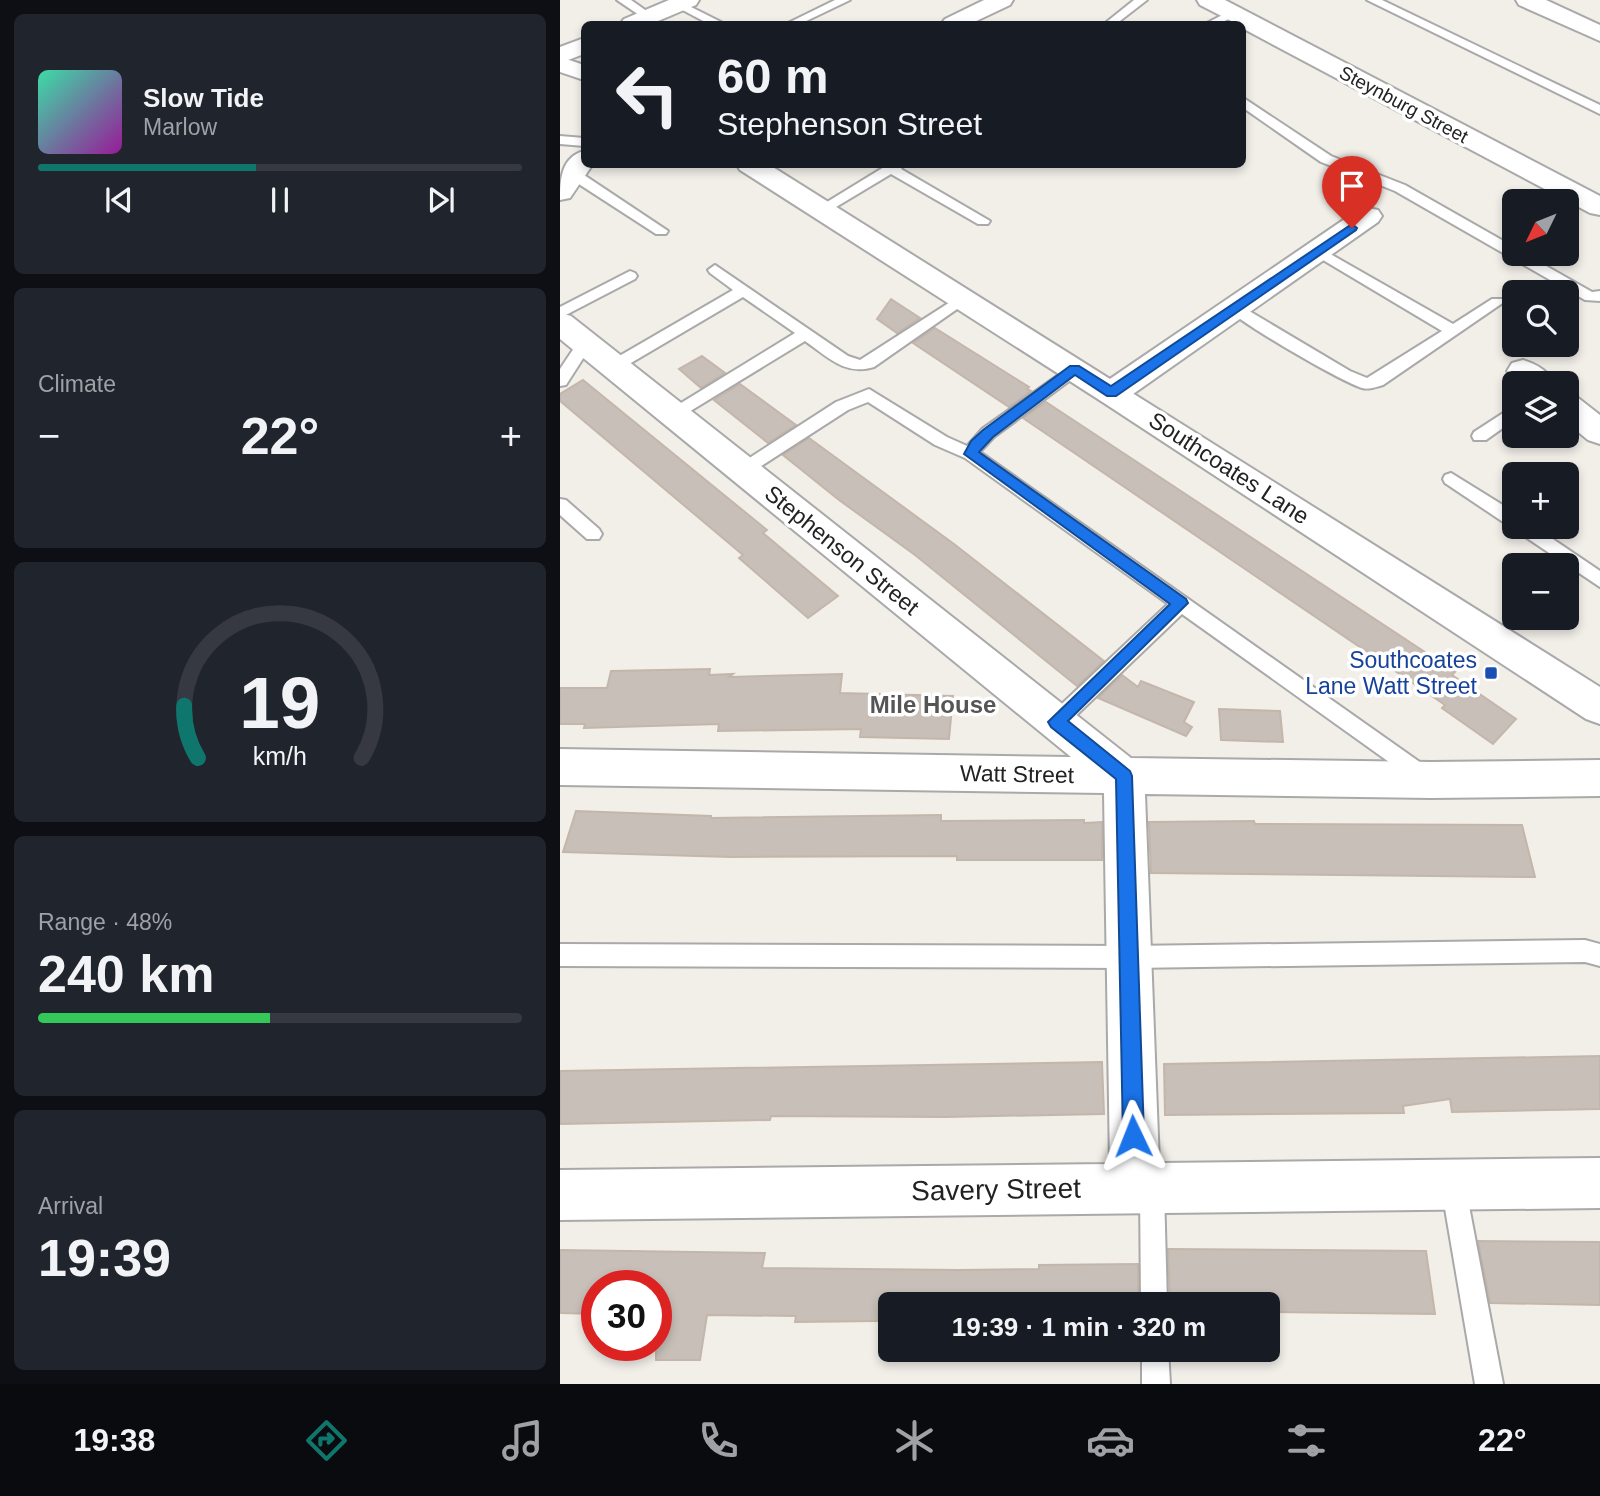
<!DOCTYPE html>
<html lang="en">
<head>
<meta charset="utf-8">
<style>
	:root { --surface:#171b24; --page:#20242c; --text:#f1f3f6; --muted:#9ea1a6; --line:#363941; --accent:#0f766e }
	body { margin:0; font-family:Helvetica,sans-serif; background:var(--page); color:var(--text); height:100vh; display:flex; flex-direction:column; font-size:26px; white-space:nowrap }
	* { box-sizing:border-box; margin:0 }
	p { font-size:23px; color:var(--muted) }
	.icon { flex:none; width:38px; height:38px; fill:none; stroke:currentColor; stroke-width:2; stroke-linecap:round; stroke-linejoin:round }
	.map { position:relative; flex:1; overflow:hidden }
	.side { display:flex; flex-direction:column; gap:14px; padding:14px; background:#0d0f14; width:560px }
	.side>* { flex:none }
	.top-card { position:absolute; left:21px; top:21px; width:665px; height:147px; border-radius:10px; box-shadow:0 4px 10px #0003; background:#171b24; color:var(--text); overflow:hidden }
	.needle { width:46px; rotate:227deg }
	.fabs { position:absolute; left:942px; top:189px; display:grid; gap:14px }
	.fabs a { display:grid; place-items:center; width:77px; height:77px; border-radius:10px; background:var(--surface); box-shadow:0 4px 10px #0003; font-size:35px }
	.speed { position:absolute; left:21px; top:1270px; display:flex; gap:14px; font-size:35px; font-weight:700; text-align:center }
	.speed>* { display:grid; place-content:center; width:91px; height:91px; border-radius:50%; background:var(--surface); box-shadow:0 4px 10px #0003; line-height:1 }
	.speed .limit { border:10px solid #d22; background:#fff; color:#111 }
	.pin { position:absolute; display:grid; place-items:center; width:60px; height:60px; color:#fff; margin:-72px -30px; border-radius:50% 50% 50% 0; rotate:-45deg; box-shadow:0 0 7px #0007 }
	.pin .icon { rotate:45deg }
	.me { position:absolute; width:77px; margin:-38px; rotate:358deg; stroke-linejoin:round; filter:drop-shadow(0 0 5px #0008) }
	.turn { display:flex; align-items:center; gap:24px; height:147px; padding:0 21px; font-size:32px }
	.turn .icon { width:91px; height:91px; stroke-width:2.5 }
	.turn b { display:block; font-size:49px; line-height:60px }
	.big { font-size:52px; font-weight:700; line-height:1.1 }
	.side .tile { flex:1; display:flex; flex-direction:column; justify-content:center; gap:10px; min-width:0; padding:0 24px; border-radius:10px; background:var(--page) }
	.side .dial { align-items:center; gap:0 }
	.dial svg { height:182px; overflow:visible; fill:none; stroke:var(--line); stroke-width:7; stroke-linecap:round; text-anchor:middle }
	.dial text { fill:var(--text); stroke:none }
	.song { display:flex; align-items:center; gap:21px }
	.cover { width:84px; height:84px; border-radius:10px; background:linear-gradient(135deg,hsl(160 70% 55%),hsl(300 70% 35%)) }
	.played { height:7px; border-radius:4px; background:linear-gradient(90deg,var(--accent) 45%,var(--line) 45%) }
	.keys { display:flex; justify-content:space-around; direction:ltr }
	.heat { display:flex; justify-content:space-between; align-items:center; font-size:38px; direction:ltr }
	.charge { height:10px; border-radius:5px; background:linear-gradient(90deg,#34c759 48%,var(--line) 0) }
	.trip { position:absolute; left:318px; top:1292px; width:402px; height:70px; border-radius:10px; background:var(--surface); box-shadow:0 4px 10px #0003; font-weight:700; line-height:70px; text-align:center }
	.dock { display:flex; height:112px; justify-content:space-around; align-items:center; background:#090b0e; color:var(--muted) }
	.dock .icon { width:49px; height:49px }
	.dock .current { color:var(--accent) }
	.dock b { font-size:32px; color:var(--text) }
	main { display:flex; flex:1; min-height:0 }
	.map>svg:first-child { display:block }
</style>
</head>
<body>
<main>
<section class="side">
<div class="tile">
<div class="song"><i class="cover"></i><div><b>Slow Tide</b><p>Marlow</p></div></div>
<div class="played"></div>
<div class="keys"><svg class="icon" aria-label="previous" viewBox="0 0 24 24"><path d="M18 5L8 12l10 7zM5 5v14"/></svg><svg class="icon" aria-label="pause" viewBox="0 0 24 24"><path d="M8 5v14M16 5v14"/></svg><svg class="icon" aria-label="next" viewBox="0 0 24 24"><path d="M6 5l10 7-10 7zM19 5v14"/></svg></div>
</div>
<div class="tile"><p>Climate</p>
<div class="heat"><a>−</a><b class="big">22°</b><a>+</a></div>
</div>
<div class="tile dial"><svg viewBox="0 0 100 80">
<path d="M14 69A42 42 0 1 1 86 69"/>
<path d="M14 69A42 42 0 0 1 8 46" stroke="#0f766e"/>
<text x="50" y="56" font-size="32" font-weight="700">19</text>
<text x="50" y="72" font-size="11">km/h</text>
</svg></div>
<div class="tile"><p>Range · 48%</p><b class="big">240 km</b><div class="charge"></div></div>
<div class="tile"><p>Arrival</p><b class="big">19:39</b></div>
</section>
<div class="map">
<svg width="1040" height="1384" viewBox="0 0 1040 1384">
	<rect width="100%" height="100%" fill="#f2efe9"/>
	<!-- building -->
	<g fill="#c7bfb8" stroke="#c4b6ab" stroke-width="2">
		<path d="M331,299L360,318L337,333L317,319Z"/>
		<path d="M375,328L469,387L467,389L471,391L449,407L353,343Z"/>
		<path d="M142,356L165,373L141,388L119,369Z"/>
		<path d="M23,380L207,530L203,533L278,596L248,618L179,558L183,555L0,401V394Z"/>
		<path d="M180,384L221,414L236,425L208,443L154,400Z"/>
		<path d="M486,402L895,672L892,675L956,719L933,744L882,708L885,705L463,418Z"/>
		<path d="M249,438L394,544L544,661L517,686L355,555L279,500L223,455Z"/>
		<path d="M150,669L149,675L173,674L169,677L282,674L280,693L393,696L389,739L300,737L301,729L158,731L159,724L24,728L25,724H0V688H47L51,671Z"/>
		<path d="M562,675L578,687L581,681L634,702L624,722L632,727L626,736L538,698Z"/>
		<path d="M659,709L720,711L723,742L661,740Z"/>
		<path d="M16,811L151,816V818L381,815V821L524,820V823L542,822V860H397V856L171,857L3,852Z"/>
		<path d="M694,821L695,824L962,825L975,877L591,873L589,822Z"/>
		<path d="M1040,1056V1109L892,1112L890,1099L843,1106L844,1113L605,1115L604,1064Z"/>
		<path d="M542,1062L544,1114L385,1117L211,1116L210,1120L0,1124V1071Z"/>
		<path d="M918,1241L1040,1242V1305L930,1303Z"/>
		<path d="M608,1249L866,1251L875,1314L709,1312V1304H610Z"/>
		<path d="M0,1250L205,1253L202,1268L399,1270L479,1269V1265L578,1264V1304H319L318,1321L235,1322L236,1316L147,1315L140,1360H96V1286H37V1314L0,1313Z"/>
	</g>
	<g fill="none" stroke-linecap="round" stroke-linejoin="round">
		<!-- service casing -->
		<g stroke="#a9a9a9" stroke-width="4">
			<g id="service">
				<path d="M57,0H71L95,17L85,19Z"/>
				<path d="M275,0H290L240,24H226Z"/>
				<path d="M574,0H587L556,24H544Z"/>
				<path d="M807,0H822L1040,105V114Z"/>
				<path d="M119,1L161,22L163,24H149L115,6L113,4Z"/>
				<path d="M670,11L680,13L659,24H645Z"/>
				<path d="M682,97L771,156L845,185L954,247V254H965L1032,292L1040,291V301L1025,300L835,191L761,162L682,107Z"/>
				<path d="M0,136L24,138V146L0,144Z"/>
				<path d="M329,164H345L341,169L430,221L428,224H418L331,174L266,213L261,214L254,210Z"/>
				<path d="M13,170L18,171L108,231L106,234H96L8,177V171Z"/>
				<path d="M758,247L893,324L932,299H942L944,302L823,385C816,387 809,390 802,388C782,382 678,322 667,308L669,305H679L790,371L807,378L882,331L753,254L751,251Z"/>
				<path d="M155,265L288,356L300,360L398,297L403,295L410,300L314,367C285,376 268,357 245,341L114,421L108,419L106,415L108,411L235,333L183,297L59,370H49L46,366L49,362L173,290L150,273L148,270Z"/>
				<path d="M70,271L75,273L77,276L75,279L0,318V307Z"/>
				<path d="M25,338L33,343L6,385L0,386V369L20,339Z"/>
				<path d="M514,364L522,369L520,373L434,437L420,452L871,770L874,776L871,782L864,785L857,782L622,614L503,728L496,730L489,728L486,722L489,716L608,604L405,458L375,445L308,402L288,410L189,474L183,476L175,470L177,466L276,402L309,389L387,437L407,446L422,429Z"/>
				<path d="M954,406V420L926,440H914L912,436L914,432Z"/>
				<path d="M891,473L954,512V527H975L1040,571V587L885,483L883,479L885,475Z"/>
				<path d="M0,499L6,500L39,529L42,534L39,539H27L0,515Z"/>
				<path d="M1025,940L1040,944V966L1025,962L569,968L0,966V944L569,946Z"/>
				<path d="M893,1173L902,1176L905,1185L943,1384H915L881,1185L884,1176Z"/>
				<path d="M592,1177L601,1180L604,1189L607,1304H581L580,1189L583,1180Z"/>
				<path d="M582,1349H608L610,1384H582Z"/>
			</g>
		</g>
		<!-- minor casing -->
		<g stroke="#a9a9a9" stroke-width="4">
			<g id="minor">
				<path d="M109,0H139L136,5L91,24H60L64,19Z"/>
				<path d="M424,0H453L450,5L410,24H381L385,19Z"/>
				<path d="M637,0H665L1040,196V215L1030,213L682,28V24H677L640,5Z"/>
				<path d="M956,0H986L1040,25V41L959,5Z"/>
				<path d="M24,38V54L0,63V47Z"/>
				<path d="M24,151V164H33L10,198L0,200C0,180 1,157 24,151Z"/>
				<path d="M808,208L818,210L822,216L818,222L563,401L552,404L541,401L536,393L541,385L798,210Z"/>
				<path d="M0,313L11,316L571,758L871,762L1040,760V796L871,798L585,794L599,1163L1040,1158V1208L0,1220V1170L550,1164L544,793L0,785V749L511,757L0,339Z"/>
				<path d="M963,360C976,364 988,371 995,383H958L947,371L952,363Z"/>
				<path d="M1006,394L1017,397L1040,415V444L1028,440L1006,422Z"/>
			</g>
		</g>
		<!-- tertiary casing -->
		<g stroke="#a9a9a9" stroke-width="4">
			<g id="tertiary">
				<path d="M0,57L24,65V80L0,72Z"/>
				<path d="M176,164H208L1040,687V724L1026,719L541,401L180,170Z"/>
			</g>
		</g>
		<!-- service -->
		<use href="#service" fill="#fff" fill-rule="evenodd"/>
		<!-- minor -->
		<use href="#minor" fill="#fff" fill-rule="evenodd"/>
		<!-- tertiary -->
		<use href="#tertiary" fill="#fff" fill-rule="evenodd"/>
	</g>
	<!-- route -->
	<path fill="#1a73e8" stroke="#114b97" stroke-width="2" d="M792,224L797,228L796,230L556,396H547L515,375L433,437L419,452L626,599L628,603L508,721L570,771L572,776L584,1136L581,1144L573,1147L566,1144L563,1136L556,779L491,727L488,722L610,604L404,454L411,441L423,430L510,366H519L551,386Z"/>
	<!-- markers -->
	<rect fill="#1a4fb4" stroke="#fff" stroke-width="2.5" x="924" y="666" width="14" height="14" rx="3.5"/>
	<g text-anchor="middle" stroke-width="7" stroke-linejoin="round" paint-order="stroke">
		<!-- far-street labels -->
		<g font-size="19" fill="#222" stroke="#fff">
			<text transform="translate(844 104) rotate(28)" y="7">Steynburg Street</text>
		</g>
		<!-- street labels -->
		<g font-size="23" fill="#222" stroke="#fff">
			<text transform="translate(669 468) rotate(33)" y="8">Southcoates Lane</text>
			<text transform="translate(282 550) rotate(39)" y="8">Stephenson Street</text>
			<text transform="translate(457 774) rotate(1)" y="8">Watt Street</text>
		</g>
		<!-- transit labels -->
		<g font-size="23" fill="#164399" stroke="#fff" text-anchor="end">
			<text x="917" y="668">Southcoates<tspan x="917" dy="26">Lane Watt Street</tspan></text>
		</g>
		<!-- neighbourhood labels -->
		<g font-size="24" font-weight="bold" fill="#555" stroke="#fff">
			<text x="373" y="713">Mile House</text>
		</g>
		<!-- near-street labels -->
		<g font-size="28" fill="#222" stroke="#fff">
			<text transform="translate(436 1189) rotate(-1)" y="10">Savery Street</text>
		</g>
	</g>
</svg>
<div class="fabs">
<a><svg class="needle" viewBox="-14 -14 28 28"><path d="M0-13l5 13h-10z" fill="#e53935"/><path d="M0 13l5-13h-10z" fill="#9ea1a6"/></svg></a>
<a><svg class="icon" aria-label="search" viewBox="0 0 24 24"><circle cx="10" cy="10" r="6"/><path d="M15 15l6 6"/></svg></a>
<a><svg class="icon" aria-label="layers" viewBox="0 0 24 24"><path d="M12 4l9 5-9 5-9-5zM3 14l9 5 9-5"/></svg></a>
<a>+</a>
<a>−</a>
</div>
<div class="speed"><div class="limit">30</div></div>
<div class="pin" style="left:792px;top:228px;background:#d93025"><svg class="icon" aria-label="arrive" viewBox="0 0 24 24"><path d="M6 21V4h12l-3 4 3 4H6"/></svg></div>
<svg class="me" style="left:573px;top:1136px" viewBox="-20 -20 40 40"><path d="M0-17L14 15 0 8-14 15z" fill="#1a73e8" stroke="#fff" stroke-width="4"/></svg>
<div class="trip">19:39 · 1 min · 320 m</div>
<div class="top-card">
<div class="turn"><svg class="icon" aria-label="left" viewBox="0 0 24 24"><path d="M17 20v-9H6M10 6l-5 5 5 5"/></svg><div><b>60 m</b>Stephenson Street</div></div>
</div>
</div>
</main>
<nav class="dock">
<b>19:38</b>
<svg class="icon current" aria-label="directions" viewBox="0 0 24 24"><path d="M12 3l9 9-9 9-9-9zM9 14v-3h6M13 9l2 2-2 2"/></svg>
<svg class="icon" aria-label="music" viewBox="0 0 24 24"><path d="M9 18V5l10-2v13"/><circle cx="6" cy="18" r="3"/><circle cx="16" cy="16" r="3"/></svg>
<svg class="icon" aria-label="phone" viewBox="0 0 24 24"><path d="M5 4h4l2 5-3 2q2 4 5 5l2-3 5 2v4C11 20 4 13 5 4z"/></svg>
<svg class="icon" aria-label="climate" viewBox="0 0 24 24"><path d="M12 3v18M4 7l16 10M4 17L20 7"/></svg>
<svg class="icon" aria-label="car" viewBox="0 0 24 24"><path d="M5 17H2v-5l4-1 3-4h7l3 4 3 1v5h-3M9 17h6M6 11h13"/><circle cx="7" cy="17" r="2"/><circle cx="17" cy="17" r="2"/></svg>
<svg class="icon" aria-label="filters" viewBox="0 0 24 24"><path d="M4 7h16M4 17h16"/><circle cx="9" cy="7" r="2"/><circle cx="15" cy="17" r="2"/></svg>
<b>22°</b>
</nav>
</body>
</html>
